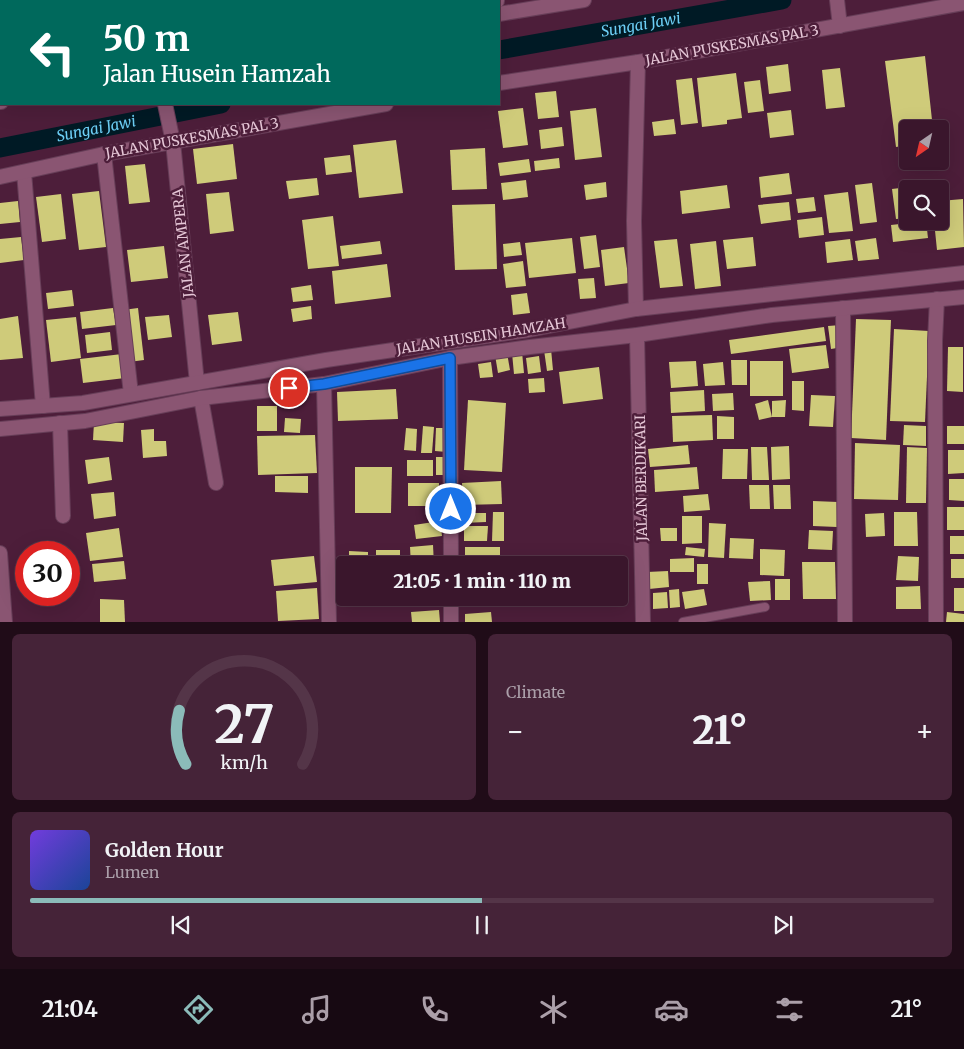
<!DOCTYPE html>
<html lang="en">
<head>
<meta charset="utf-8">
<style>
	:root { --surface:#3a162c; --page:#452338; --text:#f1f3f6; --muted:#ab9fa9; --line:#543548; --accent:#8bbbb9 }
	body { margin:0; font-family:Merriweather,serif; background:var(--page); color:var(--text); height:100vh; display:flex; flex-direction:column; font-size:19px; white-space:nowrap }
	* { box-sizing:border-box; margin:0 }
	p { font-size:16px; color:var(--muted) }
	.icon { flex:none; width:28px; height:28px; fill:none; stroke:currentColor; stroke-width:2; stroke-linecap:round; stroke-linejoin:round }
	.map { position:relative; height:622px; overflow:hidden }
	.drawer { display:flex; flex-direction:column; gap:12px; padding:12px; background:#200c18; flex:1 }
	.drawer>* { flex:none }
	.guide { position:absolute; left:0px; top:0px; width:500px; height:105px; box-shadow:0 5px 20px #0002,0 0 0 1px var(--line); background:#00695c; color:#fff; overflow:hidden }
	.needle { width:32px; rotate:214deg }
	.tools { position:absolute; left:899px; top:120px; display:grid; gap:10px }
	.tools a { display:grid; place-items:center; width:50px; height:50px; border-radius:5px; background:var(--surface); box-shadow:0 5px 20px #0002,0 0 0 1px var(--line); font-size:25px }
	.speed { position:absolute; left:15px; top:541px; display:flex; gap:10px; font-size:25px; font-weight:700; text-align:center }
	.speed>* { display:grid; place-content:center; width:65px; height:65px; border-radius:50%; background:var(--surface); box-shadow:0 5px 20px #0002,0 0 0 1px var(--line); line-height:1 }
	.speed .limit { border:8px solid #d22; background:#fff; color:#111 }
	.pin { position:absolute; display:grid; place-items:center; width:42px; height:42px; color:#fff; margin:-21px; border:2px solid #fff; border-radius:50%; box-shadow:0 1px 5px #0007 }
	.me { position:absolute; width:55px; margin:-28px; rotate:0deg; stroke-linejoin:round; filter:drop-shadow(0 0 4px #0008) }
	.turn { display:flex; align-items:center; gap:18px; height:105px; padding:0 20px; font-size:22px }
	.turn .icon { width:65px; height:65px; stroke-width:2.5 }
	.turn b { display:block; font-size:35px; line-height:42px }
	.big { font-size:38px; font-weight:800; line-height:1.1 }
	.drawer .widget { flex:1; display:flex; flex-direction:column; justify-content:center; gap:8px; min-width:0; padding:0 18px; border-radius:8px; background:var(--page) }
	.drawer .dial { align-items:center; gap:0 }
	.dial svg { height:130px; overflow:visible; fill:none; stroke:var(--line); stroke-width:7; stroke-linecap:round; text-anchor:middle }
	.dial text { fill:var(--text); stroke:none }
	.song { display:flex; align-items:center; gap:15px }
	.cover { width:60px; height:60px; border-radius:8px; background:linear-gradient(135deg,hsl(260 70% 55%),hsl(220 70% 35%)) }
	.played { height:5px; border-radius:2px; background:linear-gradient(90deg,var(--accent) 50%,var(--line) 50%) }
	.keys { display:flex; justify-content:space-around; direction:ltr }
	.heat { display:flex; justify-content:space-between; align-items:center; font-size:28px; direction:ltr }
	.drawer .tiles { flex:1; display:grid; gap:12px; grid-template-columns:1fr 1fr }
	.widget:last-child { grid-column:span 2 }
	.trip { position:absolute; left:336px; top:556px; width:292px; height:50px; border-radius:5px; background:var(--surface); box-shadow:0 5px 20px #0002,0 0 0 1px var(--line); font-weight:800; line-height:50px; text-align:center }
	.dock { display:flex; height:80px; justify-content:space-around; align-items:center; background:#170912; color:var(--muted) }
	.dock .icon { width:35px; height:35px }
	.dock .active { color:var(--accent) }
	.dock b { font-size:22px; color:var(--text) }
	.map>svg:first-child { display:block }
</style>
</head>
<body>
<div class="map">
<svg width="964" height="622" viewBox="0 0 964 622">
	<rect width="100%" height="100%" fill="#4d1e3a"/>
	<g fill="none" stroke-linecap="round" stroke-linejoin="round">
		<!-- canal -->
		<g stroke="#001a25" stroke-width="19">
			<path id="s1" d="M499,50L782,0"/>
			<path id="s2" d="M0,148L221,104"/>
		</g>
	</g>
	<!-- building -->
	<g fill="#cfcb7a">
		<path d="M925,56L933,129H908V145L896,147L885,61Z"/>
		<path d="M788,64L791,91L769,94L766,67Z"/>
		<path d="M840,68L845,107L826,109L822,70Z"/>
		<path d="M736,73L742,118L727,120V124L702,127L697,78Z"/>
		<path d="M692,78L698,123L681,125L676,80Z"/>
		<path d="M760,80L764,111L748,113L744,82Z"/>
		<path d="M556,91L559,117L538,119L535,93Z"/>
		<path d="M523,108L528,145L503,148L498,111Z"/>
		<path d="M596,108L602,157L575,160L570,111Z"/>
		<path d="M791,110L794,135L770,138L767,113Z"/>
		<path d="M674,119L676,134L654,136L652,122Z"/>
		<path d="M562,127L564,146L541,149L539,130Z"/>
		<path d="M396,140L403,193L359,198L353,145Z"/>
		<path d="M233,144L237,179L197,184L193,149Z"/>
		<path d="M485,148L487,189L452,190L450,150Z"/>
		<path d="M350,155L352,172L326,175L324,158Z"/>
		<path d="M559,158L560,168L535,171L534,161Z"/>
		<path d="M529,159L531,172L500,176L498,163Z"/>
		<path d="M145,164L150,202L129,204L125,166Z"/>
		<path d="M789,173L792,194L761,198L759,177Z"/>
		<path d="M317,178L319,195L289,199L286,181Z"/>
		<path d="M526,180L528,197L503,200L501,183Z"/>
		<path d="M606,182L607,197L586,200L584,185Z"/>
		<path d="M872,183L877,222L860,224L855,185Z"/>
		<path d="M727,185L730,208L682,214L680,191Z"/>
		<path d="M924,185V189H908V218L896,219L892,189Z"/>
		<path d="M99,191L106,247L79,250L72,194Z"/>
		<path d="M229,192L234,231L210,234L206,194Z"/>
		<path d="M848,192L853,231L829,233L824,195Z"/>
		<path d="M61,194L66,239L42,242L36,197Z"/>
		<path d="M814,197L816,211L798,213L796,199Z"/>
		<path d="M963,199L964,247L937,250L934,221H940V201Z"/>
		<path d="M18,201L20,222L0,224V203Z"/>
		<path d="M789,202L791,220L761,224L758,205Z"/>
		<path d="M495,204L497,269L455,270L452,205Z"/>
		<path d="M333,216L339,266L308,269L302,220Z"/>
		<path d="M822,217L824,235L799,238L797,220Z"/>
		<path d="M926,221L928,238L893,242L891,225Z"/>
		<path d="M596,235L600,267L584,269L580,237Z"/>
		<path d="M21,237L24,260L0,263V239Z"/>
		<path d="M753,237L756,266L727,269L723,240Z"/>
		<path d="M572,238L576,273L529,278L525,243Z"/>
		<path d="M876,238L879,259L858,261L855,241Z"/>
		<path d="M677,239L683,286L660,288L654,241Z"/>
		<path d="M850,239L853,260L827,263L825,242Z"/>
		<path d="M380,241L382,254L342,259L340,246Z"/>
		<path d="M716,241L721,286L695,289L690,244Z"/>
		<path d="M520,242L522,255L504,257L503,244Z"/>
		<path d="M164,246L168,278L131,282L127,250Z"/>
		<path d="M624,247L629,283L605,286L601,250Z"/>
		<path d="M523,261L526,286L506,288L503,264Z"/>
		<path d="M387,264L391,297L335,304L332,271Z"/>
		<path d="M594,278L596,298L580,299L578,279Z"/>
		<path d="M311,285L313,300L293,302L291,288Z"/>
		<path d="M72,290L74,306L48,309L46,293Z"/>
		<path d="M527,293L530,313L513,315L511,295Z"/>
		<path d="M311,306L312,319L293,322L291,309Z"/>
		<path d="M113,308L116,325L82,329L80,312Z"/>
		<path d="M138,308L144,360L129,362L123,310Z"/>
		<path d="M238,312L242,341L212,345L208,315Z"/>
		<path d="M169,315L172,337L148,340L145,317Z"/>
		<path d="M18,316L23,358L0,360V319Z"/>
		<path d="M76,317L81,358L51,362L46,320Z"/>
		<path d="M856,319L891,320L886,440L851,438Z"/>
		<path d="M841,325L843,347L831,349L828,326Z"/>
		<path d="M824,327L826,341L731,354L729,340Z"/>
		<path d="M894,329L929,331L925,422L890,421Z"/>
		<path d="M110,332L112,350L87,353L85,335Z"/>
		<path d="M826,345L829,368L792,373L789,349Z"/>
		<path d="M948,347H963V392L947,391Z"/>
		<path d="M551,349L553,370L547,371L544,350Z"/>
		<path d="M522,352L524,373L514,374L512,353Z"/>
		<path d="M507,353L510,370L498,373L495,355Z"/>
		<path d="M122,354L125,378L83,383L80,359Z"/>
		<path d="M539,356L541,372L528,374L526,358Z"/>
		<path d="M731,360H747V385H732Z"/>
		<path d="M696,361L698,386L671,388L669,362Z"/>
		<rect x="750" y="361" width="33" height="35"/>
		<path d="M491,362L493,377L480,378L478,364Z"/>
		<path d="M723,362L725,385L705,386L703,364Z"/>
		<path d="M599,367L603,399L563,404L559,372Z"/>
		<path d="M544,378L545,392L529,393L528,379Z"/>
		<path d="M792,381H804V411L792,410Z"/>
		<path d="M396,389L398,419L338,421L337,392Z"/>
		<path d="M704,390L705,411L671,413L670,392Z"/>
		<path d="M733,393L734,410L713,411L712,394Z"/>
		<path d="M811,395L835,396L833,427L809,426Z"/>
		<path d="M468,400L506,403L502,472L464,470Z"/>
		<path d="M768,400L772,417L759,420L755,404Z"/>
		<path d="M786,400L785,417H772V401Z"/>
		<rect x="257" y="406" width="20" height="25"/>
		<path d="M712,415L713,440L673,442L672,416Z"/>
		<path d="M717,416L734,417V439H717Z"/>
		<path d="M285,418L301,419L300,433L284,432Z"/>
		<path d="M94,422L124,423L123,442L93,440Z"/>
		<path d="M904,425L926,426V446L903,445Z"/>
		<path d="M423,426L434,427L432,453H421Z"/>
		<rect x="947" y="426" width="17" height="18"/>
		<path d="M406,428L417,429L416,451L404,450Z"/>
		<path d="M436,428H448L447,452L435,451Z"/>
		<path d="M154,429V441H166L167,456L143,458L141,430Z"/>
		<path d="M315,435L317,473L258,475L257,436Z"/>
		<path d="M855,443L900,445L898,500L854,499Z"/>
		<path d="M688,445L690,464L650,467L648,449Z"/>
		<path d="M789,446L790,479L772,480L771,447Z"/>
		<path d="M751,447H767L769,480H752Z"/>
		<path d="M907,447L927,448L926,503H906Z"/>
		<path d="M723,449H748L747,479H722Z"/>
		<path d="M948,450H964V473L948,474Z"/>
		<path d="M109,457L112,480L88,484L85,460Z"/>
		<rect x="436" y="457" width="12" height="18"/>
		<rect x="407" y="460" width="26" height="16"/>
		<path d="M355,467H392L391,513H355Z"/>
		<path d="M697,467L699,489L655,492L654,470Z"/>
		<path d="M275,476H308V493L275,492Z"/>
		<path d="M949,479H964V501L949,500Z"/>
		<path d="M501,481L502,504L463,505L462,483Z"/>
		<rect x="408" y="483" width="31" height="23"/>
		<path d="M749,485H769L770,509H750Z"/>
		<path d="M773,485H790L791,509H774Z"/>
		<path d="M114,492L116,516L94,519L91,494Z"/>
		<path d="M708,494L710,510L684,512L683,496Z"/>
		<path d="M813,501L838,502L837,527L813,526Z"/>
		<rect x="947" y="507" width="17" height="23"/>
		<path d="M493,512H504V541H492Z"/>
		<path d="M894,512H917L918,546H894Z"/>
		<path d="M463,513H486V522L463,523Z"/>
		<path d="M884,513L885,536L866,537L865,514Z"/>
		<path d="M682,516H702V543L682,544Z"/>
		<path d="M440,521L442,536L416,539L414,525Z"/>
		<path d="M709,523L726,524L724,558L708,557Z"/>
		<path d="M464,526H488L487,541H464Z"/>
		<path d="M119,528L123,557L90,561L86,533Z"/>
		<path d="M660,528H677V541H661Z"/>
		<path d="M809,530L833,531L832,550L808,549Z"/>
		<rect x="950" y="536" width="14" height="18"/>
		<path d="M730,538L754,539L753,559L729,558Z"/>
		<path d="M433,545L434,565H411L410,547Z"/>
		<rect x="465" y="547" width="35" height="18"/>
		<path d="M686,547L705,549L704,557L685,555Z"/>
		<path d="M760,549L785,550L784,576L760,575Z"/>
		<rect x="376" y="550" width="24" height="15"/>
		<path d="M349,551L368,552V565H349Z"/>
		<path d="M314,556L317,582L274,586L271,560Z"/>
		<path d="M898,556L919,557L918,581L896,580Z"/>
		<path d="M694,558V572H670V559Z"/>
		<rect x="951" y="559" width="13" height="19"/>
		<path d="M124,561L126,579L94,582L92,564Z"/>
		<path d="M802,562H835L836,599H803Z"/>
		<rect x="697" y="564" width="11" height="20"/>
		<path d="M668,571L669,587L649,589L647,572Z"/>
		<rect x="775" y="579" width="15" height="21"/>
		<path d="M770,581L771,600L750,601L748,582Z"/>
		<path d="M920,586L921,609H896V587Z"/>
		<path d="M317,588L319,619L278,621L276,591Z"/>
		<rect x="954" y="588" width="10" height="23"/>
		<path d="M679,589L680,607L670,608L669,590Z"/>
		<path d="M704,589L707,605L685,609L682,592Z"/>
		<path d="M667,592L668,608L653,609V593Z"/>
		<rect x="399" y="598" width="21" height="7"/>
		<rect x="425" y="598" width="15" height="5"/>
		<path d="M465,598H492L491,606L465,604Z"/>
		<path d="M100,599L124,600L125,622H100Z"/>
		<path d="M439,610L440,622H412L411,612Z"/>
		<path d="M491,612L492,622H465V614Z"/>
		<path d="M947,612L964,614V622H946Z"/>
	</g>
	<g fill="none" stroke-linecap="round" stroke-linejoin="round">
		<!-- service casing -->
		<g stroke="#673e58" stroke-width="10">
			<path id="service" d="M683,622L765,607"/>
		</g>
		<!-- minor casing -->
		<g stroke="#673e58" stroke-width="16">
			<g id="minor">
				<path d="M149,0V1"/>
				<path d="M415,0V1"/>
				<path d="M497,0V1"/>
				<path d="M837,0L840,26"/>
				<path d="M499,14L584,0"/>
				<path d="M499,83L638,62L964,3"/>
				<path d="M0,102H1"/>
				<path d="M165,104L173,142L197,383"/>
				<path d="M104,154L131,394"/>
				<path d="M24,172L43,406"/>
				<path d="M0,177L104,154L386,104"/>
				<path d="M843,308L845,622"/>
				<path d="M636,309L634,221L638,62"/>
				<path d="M637,335L643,622"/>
				<path d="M450,358L451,565"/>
				<path d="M324,384L329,622"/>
				<path d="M201,398L216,483"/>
				<path d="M60,423L63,516"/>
				<path d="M0,553L5,622"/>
				<path d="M451,598V622"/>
				<path d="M936,622L935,341L937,299"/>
			</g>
		</g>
		<!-- tertiary casing -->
		<g stroke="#673e58" stroke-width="16">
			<g id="tertiary">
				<path d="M0,409L83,403L326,360L528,330L636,309L964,273"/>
				<path d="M0,429L85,421L201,398L324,384L450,358L530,347L637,335L772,315L964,297"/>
			</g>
		</g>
		<!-- service -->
		<use href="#service" stroke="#8a5572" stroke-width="8"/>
		<!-- minor -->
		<use href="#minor" stroke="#8a5572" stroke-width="14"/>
		<!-- tertiary -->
		<use href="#tertiary" stroke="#8a5572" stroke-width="14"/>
	</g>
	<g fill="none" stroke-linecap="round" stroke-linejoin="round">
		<!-- route casing -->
		<g stroke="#114b97" stroke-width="12">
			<path id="route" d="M289,388L324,384L450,358L451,509"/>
		</g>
		<!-- route -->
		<use href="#route" stroke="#1a73e8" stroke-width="9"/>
	</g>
	<g text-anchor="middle" stroke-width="5" stroke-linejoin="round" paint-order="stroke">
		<!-- street labels -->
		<g font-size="14" fill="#e6c7d7" stroke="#4d1e3a">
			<text transform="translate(732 45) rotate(-10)" y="5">JALAN PUSKESMAS PAL 3</text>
			<text transform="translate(192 138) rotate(-10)" y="5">JALAN PUSKESMAS PAL 3</text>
			<text transform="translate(183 243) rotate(-96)" y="5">JALAN AMPERA</text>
			<text transform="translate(481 336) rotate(-9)" y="5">JALAN HUSEIN HAMZAH</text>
			<text transform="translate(641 478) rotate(-91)" y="5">JALAN BERDIKARI</text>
		</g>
		<!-- water labels -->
		<g font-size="15" font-style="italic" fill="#6ccef5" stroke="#4d1e3a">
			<text dy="5" stroke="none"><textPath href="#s1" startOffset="144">Sungai Jawi</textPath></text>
			<text dy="5" stroke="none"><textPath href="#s2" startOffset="98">Sungai Jawi</textPath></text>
		</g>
	</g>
</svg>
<div class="tools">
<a><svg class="needle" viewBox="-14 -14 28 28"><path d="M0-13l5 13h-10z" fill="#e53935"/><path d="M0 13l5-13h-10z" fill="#ab9fa9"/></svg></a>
<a><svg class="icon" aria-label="search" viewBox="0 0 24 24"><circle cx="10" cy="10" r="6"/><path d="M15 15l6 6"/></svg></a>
</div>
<div class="speed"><div class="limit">30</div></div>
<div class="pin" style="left:289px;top:388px;background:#d93025"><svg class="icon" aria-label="arrive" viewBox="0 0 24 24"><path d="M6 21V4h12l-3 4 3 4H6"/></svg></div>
<svg class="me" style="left:451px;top:509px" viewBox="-20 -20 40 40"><circle r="17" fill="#1a73e8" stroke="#fff" stroke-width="3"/><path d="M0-11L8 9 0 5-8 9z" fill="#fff"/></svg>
<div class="trip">21:05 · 1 min · 110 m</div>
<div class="guide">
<div class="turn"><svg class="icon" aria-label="left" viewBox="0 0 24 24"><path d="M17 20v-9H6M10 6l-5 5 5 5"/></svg><div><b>50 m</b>Jalan Husein Hamzah</div></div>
</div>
</div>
<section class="drawer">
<div class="tiles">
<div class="widget dial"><svg viewBox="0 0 100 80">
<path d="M14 69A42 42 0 1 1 86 69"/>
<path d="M14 69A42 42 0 0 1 10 36" stroke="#8bbbb9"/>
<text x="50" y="56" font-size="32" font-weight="700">27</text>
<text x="50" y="72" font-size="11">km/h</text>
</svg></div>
<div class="widget"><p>Climate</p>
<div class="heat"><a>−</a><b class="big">21°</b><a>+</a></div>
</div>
<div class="widget">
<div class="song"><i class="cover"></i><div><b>Golden Hour</b><p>Lumen</p></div></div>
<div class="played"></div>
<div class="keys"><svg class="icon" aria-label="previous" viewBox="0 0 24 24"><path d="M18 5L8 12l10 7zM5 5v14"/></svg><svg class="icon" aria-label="pause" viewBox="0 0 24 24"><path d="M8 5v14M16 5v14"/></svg><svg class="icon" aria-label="next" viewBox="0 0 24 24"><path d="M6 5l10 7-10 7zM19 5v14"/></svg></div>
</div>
</div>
</section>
<nav class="dock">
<b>21:04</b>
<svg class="icon active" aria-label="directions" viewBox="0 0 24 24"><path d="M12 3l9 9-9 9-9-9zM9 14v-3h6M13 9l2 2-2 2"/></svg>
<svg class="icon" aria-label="music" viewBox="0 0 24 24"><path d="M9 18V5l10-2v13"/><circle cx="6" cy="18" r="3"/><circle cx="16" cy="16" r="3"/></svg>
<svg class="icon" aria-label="phone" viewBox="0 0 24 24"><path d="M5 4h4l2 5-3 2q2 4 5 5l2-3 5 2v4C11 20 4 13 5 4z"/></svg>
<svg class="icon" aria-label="climate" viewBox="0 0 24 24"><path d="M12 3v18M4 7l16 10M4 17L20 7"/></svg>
<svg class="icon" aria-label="car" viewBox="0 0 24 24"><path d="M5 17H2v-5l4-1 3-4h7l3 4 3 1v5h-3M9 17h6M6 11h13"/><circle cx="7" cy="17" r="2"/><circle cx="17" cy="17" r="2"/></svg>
<svg class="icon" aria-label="filters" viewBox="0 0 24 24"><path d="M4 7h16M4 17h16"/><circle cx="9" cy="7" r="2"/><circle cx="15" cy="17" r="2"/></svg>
<b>21°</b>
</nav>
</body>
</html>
